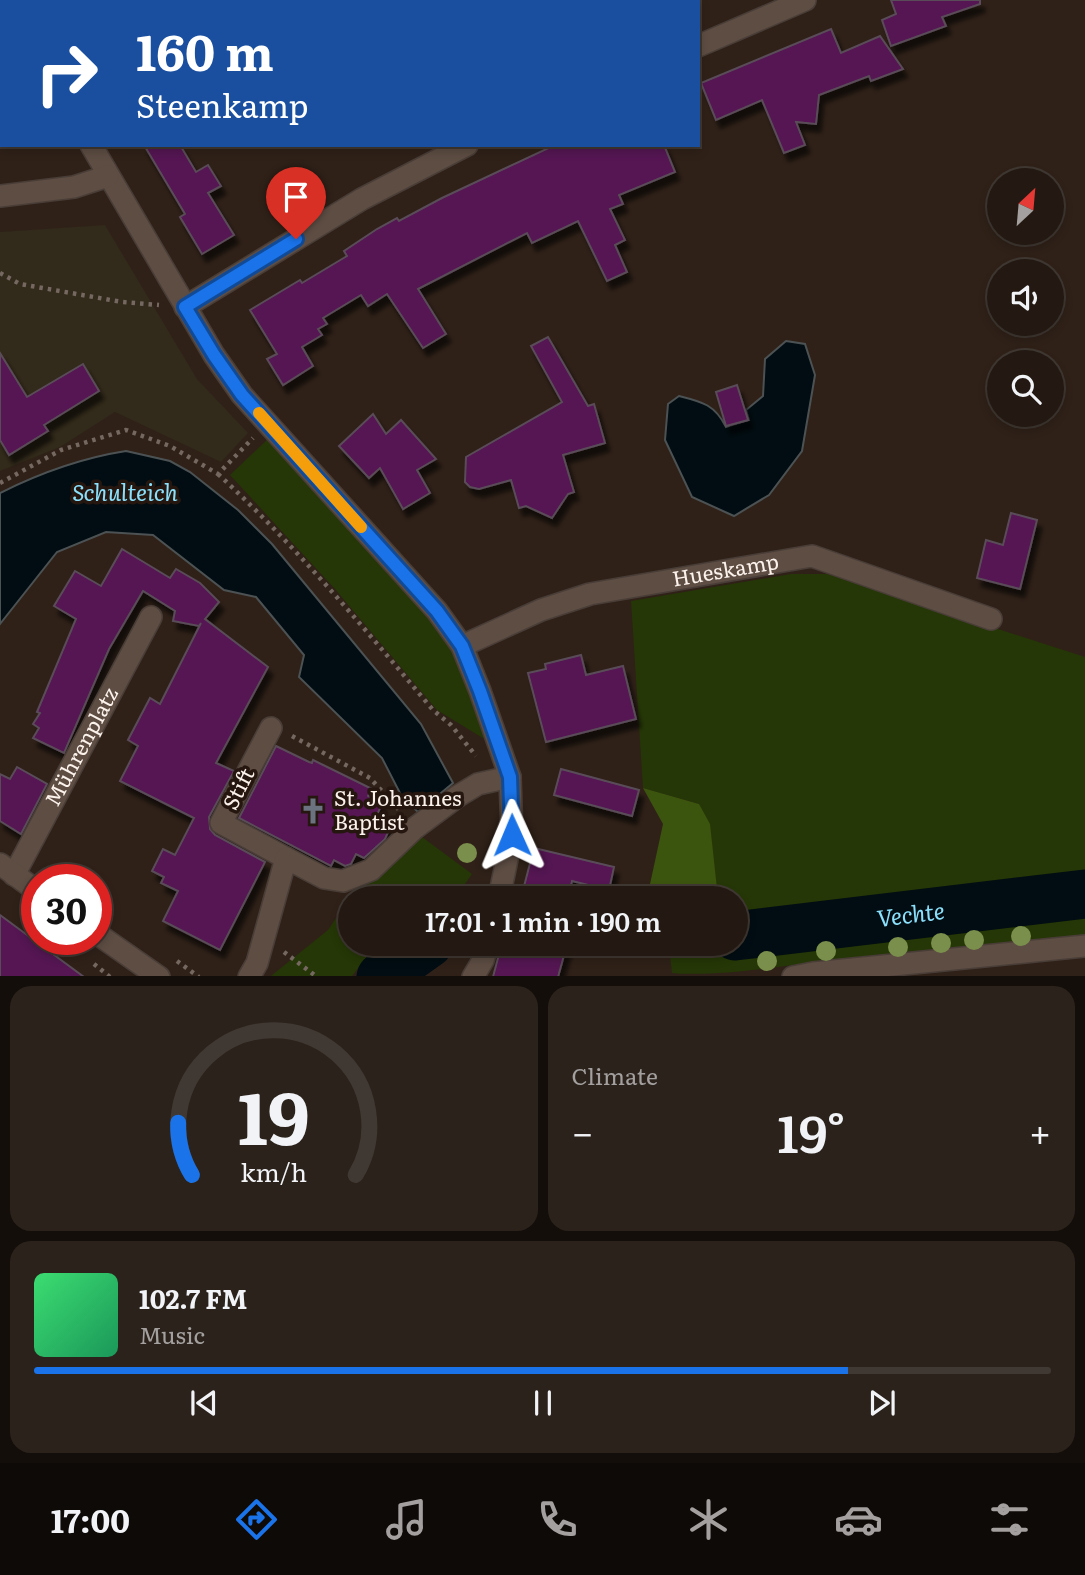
<!DOCTYPE html>
<html lang="en">
<head>
<meta charset="utf-8">
<style>
	:root { --surface:#231912; --page:#2b221b; --text:#f1f3f6; --muted:#a3a09f; --line:#403832; --accent:#1a73e8 }
	body { margin:0; font-family:Literata,serif; background:var(--page); color:var(--text); height:100vh; display:flex; flex-direction:column; font-size:26px; white-space:nowrap }
	* { box-sizing:border-box; margin:0 }
	p { font-size:23px; color:var(--muted) }
	.icon { flex:none; width:38px; height:38px; fill:none; stroke:currentColor; stroke-width:2; stroke-linecap:round; stroke-linejoin:round }
	.map { position:relative; height:976px; overflow:hidden }
	.panel { display:flex; flex-direction:column; gap:10px; padding:10px; background:#130e0a; flex:1 }
	.panel>* { flex:none }
	.top-card { position:absolute; left:0px; top:0px; width:700px; height:147px; box-shadow:0 4px 10px #0003,0 0 0 2px var(--line); background:#1a4fa0; color:#fff; overflow:hidden }
	.needle { width:46px; rotate:26deg }
	.controls { position:absolute; left:987px; top:168px; display:grid; gap:14px }
	.controls a { display:grid; place-items:center; width:77px; height:77px; border-radius:50%; background:var(--surface); box-shadow:0 4px 10px #0003,0 0 0 2px var(--line); font-size:35px }
	.speed { position:absolute; left:21px; top:864px; display:flex; gap:14px; font-size:35px; font-weight:700; text-align:center }
	.speed>* { display:grid; place-content:center; width:91px; height:91px; border-radius:50%; background:var(--surface); box-shadow:0 4px 10px #0003,0 0 0 2px var(--line); line-height:1 }
	.speed .limit { border:10px solid #d22; background:#fff; color:#111 }
	.pin { position:absolute; display:grid; place-items:center; width:60px; height:60px; color:#fff; margin:-72px -30px; border-radius:50% 50% 50% 0; rotate:-45deg; box-shadow:0 0 7px #0007 }
	.pin .icon { rotate:45deg }
	.me { position:absolute; width:77px; margin:-38px; rotate:359deg; stroke-linejoin:round; filter:drop-shadow(0 0 5px #0008) }
	.turn { display:flex; align-items:center; gap:24px; height:147px; padding:0 21px; font-size:32px }
	.turn .icon { width:91px; height:91px; stroke-width:2.5 }
	.turn b { display:block; font-size:49px; line-height:60px }
	.big { font-size:52px; font-weight:600; line-height:1.1 }
	.panel .widget { flex:1; display:flex; flex-direction:column; justify-content:center; gap:10px; min-width:0; padding:0 24px; border-radius:21px; background:var(--page) }
	.panel .dial { align-items:center; gap:0 }
	.dial svg { height:182px; overflow:visible; fill:none; stroke:var(--line); stroke-width:7; stroke-linecap:round; text-anchor:middle }
	.dial text { fill:var(--text); stroke:none }
	.song { display:flex; align-items:center; gap:21px }
	.cover { width:84px; height:84px; border-radius:10px; background:linear-gradient(135deg,hsl(140 70% 55%),hsl(150 70% 35%)) }
	.played { height:7px; border-radius:4px; background:linear-gradient(90deg,var(--accent) 80%,var(--line) 80%) }
	.keys { display:flex; justify-content:space-around; direction:ltr }
	.heat { display:flex; justify-content:space-between; align-items:center; font-size:38px; direction:ltr }
	.panel .tiles { flex:1; display:grid; gap:10px; grid-template-columns:1fr 1fr }
	.widget:last-child { grid-column:span 2 }
	.trip { position:absolute; left:338px; top:886px; width:410px; height:70px; border-radius:35px; background:var(--surface); box-shadow:0 4px 10px #0003,0 0 0 2px var(--line); font-weight:600; line-height:70px; text-align:center }
	.dock { display:flex; height:112px; justify-content:space-around; align-items:center; background:#0e0a07; color:var(--muted) }
	.dock .icon { width:49px; height:49px }
	.dock .current { color:var(--accent) }
	.dock b { font-size:32px; color:var(--text) }
	.map>svg:first-child { display:block }
</style>
</head>
<body>
<div class="map">
<svg width="1085" height="977" viewBox="0 0 1085 977">
	<defs>
		<filter id="shadow"><feDropShadow dx="4.5" dy="8" stdDeviation="2" flood-color="#0009"/></filter>
	</defs>
	<rect width="100%" height="100%" fill="#2f2118"/>
	<!-- education -->
	<path fill="#322a1a" d="M105,225L197,379L248,433L221,462L115,412L60,447L0,471V232Z"/>
	<!-- green -->
	<g fill="#253706">
		<path d="M269,438L413,595L455,651L486,740L437,710L335,589L230,475Z"/>
		<path d="M791,574H827L1085,657V883L1013,888L735,920V898H718L714,867L699,804L643,788L631,601Z"/>
		<path d="M418,834L472,874L455,898H351L361,884L384,873Z"/>
		<path d="M578,888L644,898H576Z"/>
		<path d="M350,898V943H377L352,976H271L328,930Z"/>
		<path d="M1085,909V936C1000,944 915,950 830,960C783,966 717,977 672,973L670,955Z"/>
	</g>
	<!-- forest -->
	<path fill="#3b540e" d="M643,788L699,804L710,824L718,898H647L663,824Z"/>
	<!-- water -->
	<g fill="#010d12" stroke="#4c5253" stroke-width="2">
		<path d="M786,341L805,344L815,375L802,451L769,495L734,516L692,497L665,440L668,404L679,396C703,402 715,405 726,427L749,420L746,410L763,396L765,359Z"/>
		<path d="M126,451L170,461L190,472L238,510L272,544L421,724L453,783L418,812L402,797L382,758L299,677L304,655L256,597L224,590L153,535L106,532L57,552L0,624V493C40,473 81,458 126,451Z"/>
	</g>
	<g fill="none" stroke-linecap="round" stroke-linejoin="round">
		<!-- river -->
		<g stroke="#010d12" stroke-width="49">
			<path id="s1" d="M735,936L1085,894"/>
			<path d="M381,977L429,943"/>
		</g>
	</g>
	<!-- building -->
	<g fill="#541352" stroke="#5a4c58" stroke-width="2" filter="url(#shadow)">
		<path d="M891,0H980V4L942,17L946,26L891,46L882,20L896,14Z"/>
		<path d="M831,29L841,53L880,36L903,69L871,81L869,76L819,95L816,124L796,122L805,145L784,153L762,100L716,120L701,83Z"/>
		<path d="M144,145H180L196,172L208,165L221,186L208,193L234,235L202,254L180,217L185,214Z"/>
		<path d="M555,145H664L675,172L619,195L623,204L610,209L625,240L615,245L627,272L607,281L578,221L532,243L527,233L418,289L446,334L423,348L387,294L368,306L361,295L323,318L327,324L318,329L322,335L302,347L313,366L283,385L267,359L277,354L250,310L300,280L302,283L347,256L344,251L377,229L397,218L399,221L442,198Z"/>
		<path d="M548,337L588,406L594,404L605,443L563,455L574,492L568,494L552,518L526,506L519,508L511,480L479,489L470,487L465,482L466,457L562,402L531,346Z"/>
		<path d="M0,353L27,397L83,364L99,391L44,425L48,431L9,455L0,440Z"/>
		<path d="M737,385L748,420L726,426L716,392Z"/>
		<path d="M373,414L386,434L401,420L436,459L417,470L430,493L403,509L380,468L369,478L339,446Z"/>
		<path d="M1011,513L1037,520L1020,589L977,578L986,540L1003,545Z"/>
		<path d="M122,549L170,578L176,569L200,583L219,602L205,619L268,667L216,763L234,771L209,817L210,829L215,835L265,862L220,950L163,921L178,891L161,883L164,877L152,871L163,849L175,855L194,818L120,781L138,746L128,740L150,698L160,704L201,623L199,626L173,621L175,611L143,591L109,649L64,753L33,738L39,728L33,724L40,713L37,712L76,619L54,606L75,571L101,586Z"/>
		<path d="M581,655L586,675L623,666L636,719L546,742L528,673L546,669L545,664Z"/>
		<path d="M276,746L309,762L312,763L313,760L372,789L368,796L382,804L375,819L387,825L385,828L389,830L385,839L364,858L356,854L351,864L345,866L334,860L331,866L239,818Z"/>
		<path d="M17,767L47,784L21,834L0,821V774L10,779Z"/>
		<path d="M561,769L639,790L632,816L554,795Z"/>
		<path d="M534,848L614,867L609,890L572,881L568,898H521Z"/>
		<path d="M0,915L84,977H0Z"/>
		<path d="M502,943H548L566,948L558,977H493Z"/>
	</g>
	<g fill="none" stroke-linecap="round" stroke-linejoin="round">
		<!-- minor casing -->
		<g stroke="#493d37" stroke-width="24">
			<g id="minor">
				<path d="M28,0V2"/>
				<path d="M698,46L805,0"/>
				<path d="M91,145L214,355L242,395L437,611L462,646L480,691L510,777L512,835L499,898"/>
				<path d="M0,196L74,187L108,176"/>
				<path d="M185,307L362,199L467,145"/>
				<path id="s2" d="M462,646L541,610L590,594L812,556L991,619"/>
				<path d="M271,728L221,823L286,858"/>
				<path id="s3" d="M14,875L151,617"/>
				<path d="M249,977L257,963L286,858L324,878L343,881L371,870L415,828L458,796L478,784L510,777"/>
				<path d="M473,977L483,960L488,943"/>
				<path d="M793,977L813,973L1085,946"/>
			</g>
		</g>
		<!-- secondary casing -->
		<g stroke="#493d37" stroke-width="24">
			<g id="secondary">
				<path d="M0,864L37,891"/>
				<path d="M96,933L159,977"/>
			</g>
		</g>
		<!-- path -->
		<g stroke="#746860" stroke-width="4.5" stroke-dasharray="3.5 5" stroke-linecap="butt">
			<path d="M0,273L20,284L122,302L159,305"/>
			<path d="M218,474C297,547 364,628 433,710L451,725L476,756"/>
			<path d="M0,483L61,450L126,430L170,446L218,474L253,438"/>
			<path d="M292,736L370,778L401,812"/>
			<path d="M28,914L37,920"/>
			<path d="M62,940L78,952"/>
			<path d="M284,952L317,977"/>
			<path d="M177,961L199,977"/>
			<path d="M94,964L110,977"/>
		</g>
		<!-- minor -->
		<use href="#minor" stroke="#5d4d43" stroke-width="21"/>
		<!-- secondary -->
		<use href="#secondary" stroke="#5d4d43" stroke-width="21"/>
	</g>
	<!-- trees -->
	<g fill="#7b8f4c">
		<circle cx="467" cy="853" r="10"/>
		<circle cx="1021" cy="936" r="10"/>
		<circle cx="974" cy="940" r="10"/>
		<circle cx="941" cy="943" r="10"/>
		<circle cx="898" cy="947" r="10"/>
		<circle cx="826" cy="951" r="10"/>
		<circle cx="767" cy="961" r="10"/>
	</g>
	<g fill="none" stroke-linecap="round" stroke-linejoin="round">
		<!-- route casing -->
		<g stroke="#114b97" stroke-width="18">
			<path id="route" d="M296,239L185,307L214,355L242,395L437,611L462,646L480,691L510,777L512,835"/>
		</g>
		<!-- route -->
		<use href="#route" stroke="#1a73e8" stroke-width="12"/>
		<!-- slow -->
		<path stroke="#f59e0b" stroke-width="12" d="M259,413L361,527"/>
	</g>
	<!-- icons -->
	<defs>
		<g id="church-bare" transform="scale(2.1)"><path d="M-1.2-6h2.4v3.5h3.3v2.4h-3.3V6h-2.4V-.1h-3.3v-2.4h3.3Z" fill="#6b7280" stroke="#25170f" stroke-width="2.5" paint-order="stroke"/></g>
	</defs>
	<g fill-rule="evenodd">
		<use href="#church-bare" x="313" y="811"/>
	</g>
	<g text-anchor="middle" stroke-width="7" stroke-linejoin="round" paint-order="stroke">
		<!-- street labels -->
		<g font-size="21" fill="#fcf2ec" stroke="#25170f">
			<text dy="7" stroke="none"><textPath href="#s2" startOffset="276">Hueskamp</textPath></text>
			<text dy="7" stroke="none"><textPath href="#s3" startOffset="145">Mührenplatz</textPath></text>
			<text transform="translate(239 789) rotate(-63)" y="7">Stift</text>
		</g>
		<!-- poi labels -->
		<g font-size="21" fill="#fcf2ec" stroke="#25170f" text-anchor="start">
			<text x="334" y="806">St. Johannes<tspan x="334" dy="24">Baptist</tspan></text>
		</g>
		<!-- water labels -->
		<g font-size="23" font-style="italic" fill="#8be1fd" stroke="#25170f">
			<text x="125" y="501">Schulteich</text>
			<text dy="8" stroke="none"><textPath href="#s1" startOffset="177">Vechte</textPath></text>
		</g>
	</g>
</svg>
<div class="controls">
<a><svg class="needle" viewBox="-14 -14 28 28"><path d="M0-13l5 13h-10z" fill="#e53935"/><path d="M0 13l5-13h-10z" fill="#a3a09f"/></svg></a>
<a><svg class="icon" aria-label="sound" viewBox="0 0 24 24"><path d="M4 9h4l5-4v14l-5-4H4zM17 9q2 3 0 6"/></svg></a>
<a><svg class="icon" aria-label="search" viewBox="0 0 24 24"><circle cx="10" cy="10" r="6"/><path d="M15 15l6 6"/></svg></a>
</div>
<div class="speed"><div class="limit">30</div></div>
<div class="pin" style="left:296px;top:239px;background:#d93025"><svg class="icon" aria-label="arrive" viewBox="0 0 24 24"><path d="M6 21V4h12l-3 4 3 4H6"/></svg></div>
<svg class="me" style="left:512px;top:835px" viewBox="-20 -20 40 40"><path d="M0-17L14 15 0 8-14 15z" fill="#1a73e8" stroke="#fff" stroke-width="4"/></svg>
<div class="trip">17:01 · 1 min · 190 m</div>
<div class="top-card">
<div class="turn"><svg class="icon" aria-label="right" viewBox="0 0 24 24"><path d="M7 20v-9h11M14 6l5 5-5 5"/></svg><div><b>160 m</b>Steenkamp</div></div>
</div>
</div>
<section class="panel">
<div class="tiles">
<div class="widget dial"><svg viewBox="0 0 100 80">
<path d="M14 69A42 42 0 1 1 86 69"/>
<path d="M14 69A42 42 0 0 1 8 46" stroke="#1a73e8"/>
<text x="50" y="56" font-size="32" font-weight="700">19</text>
<text x="50" y="72" font-size="11">km/h</text>
</svg></div>
<div class="widget"><p>Climate</p>
<div class="heat"><a>−</a><b class="big">19°</b><a>+</a></div>
</div>
<div class="widget">
<div class="song"><i class="cover"></i><div><b>102.7 FM</b><p>Music</p></div></div>
<div class="played"></div>
<div class="keys"><svg class="icon" aria-label="previous" viewBox="0 0 24 24"><path d="M18 5L8 12l10 7zM5 5v14"/></svg><svg class="icon" aria-label="pause" viewBox="0 0 24 24"><path d="M8 5v14M16 5v14"/></svg><svg class="icon" aria-label="next" viewBox="0 0 24 24"><path d="M6 5l10 7-10 7zM19 5v14"/></svg></div>
</div>
</div>
</section>
<nav class="dock">
<b>17:00</b>
<svg class="icon current" aria-label="directions" viewBox="0 0 24 24"><path d="M12 3l9 9-9 9-9-9zM9 14v-3h6M13 9l2 2-2 2"/></svg>
<svg class="icon" aria-label="music" viewBox="0 0 24 24"><path d="M9 18V5l10-2v13"/><circle cx="6" cy="18" r="3"/><circle cx="16" cy="16" r="3"/></svg>
<svg class="icon" aria-label="phone" viewBox="0 0 24 24"><path d="M5 4h4l2 5-3 2q2 4 5 5l2-3 5 2v4C11 20 4 13 5 4z"/></svg>
<svg class="icon" aria-label="climate" viewBox="0 0 24 24"><path d="M12 3v18M4 7l16 10M4 17L20 7"/></svg>
<svg class="icon" aria-label="car" viewBox="0 0 24 24"><path d="M5 17H2v-5l4-1 3-4h7l3 4 3 1v5h-3M9 17h6M6 11h13"/><circle cx="7" cy="17" r="2"/><circle cx="17" cy="17" r="2"/></svg>
<svg class="icon" aria-label="filters" viewBox="0 0 24 24"><path d="M4 7h16M4 17h16"/><circle cx="9" cy="7" r="2"/><circle cx="15" cy="17" r="2"/></svg>
</nav>
</body>
</html>
